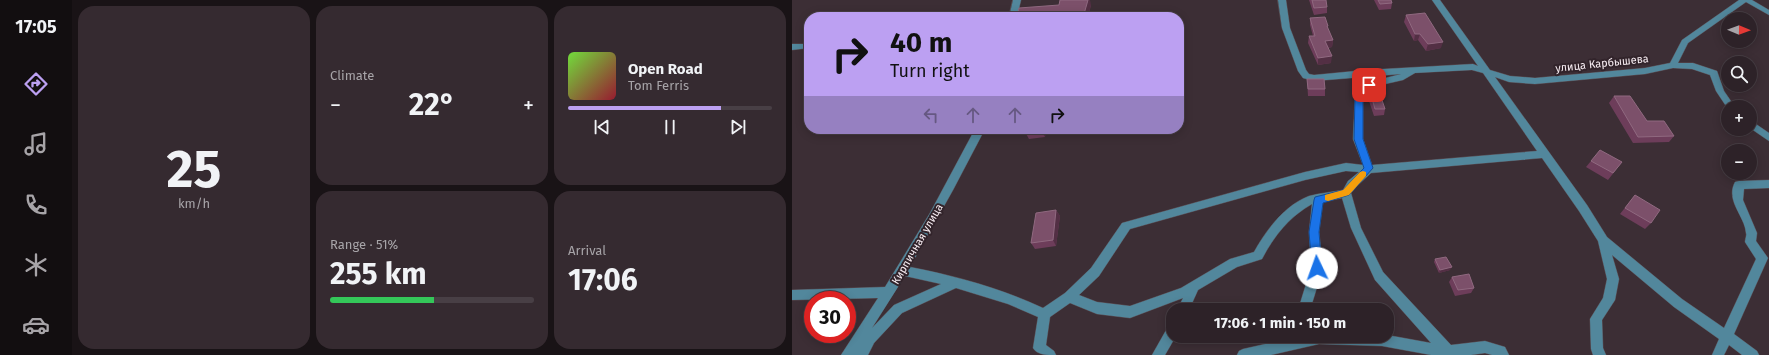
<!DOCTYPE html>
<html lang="en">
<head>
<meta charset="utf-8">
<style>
	:root { --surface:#2d2228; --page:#352a30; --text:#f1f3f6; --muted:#a7a4a8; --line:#483f45; --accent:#bca0f2 }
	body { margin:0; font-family:"Fira Sans",sans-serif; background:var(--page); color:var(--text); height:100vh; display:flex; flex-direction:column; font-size:15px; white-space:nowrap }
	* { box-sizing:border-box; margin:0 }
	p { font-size:13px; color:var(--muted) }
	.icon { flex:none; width:22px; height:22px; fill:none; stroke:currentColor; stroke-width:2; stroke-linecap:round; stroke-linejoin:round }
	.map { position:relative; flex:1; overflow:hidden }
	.sheet { display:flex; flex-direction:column; gap:6px; padding:6px; background:#191316; width:720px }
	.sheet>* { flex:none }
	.guide { position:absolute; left:12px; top:12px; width:380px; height:122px; border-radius:16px; box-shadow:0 2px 10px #0003,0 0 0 1px var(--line); background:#bca0f2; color:#111; overflow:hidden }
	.needle { width:26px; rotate:91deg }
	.controls { position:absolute; left:929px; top:12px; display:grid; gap:8px }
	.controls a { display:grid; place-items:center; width:36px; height:36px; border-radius:50%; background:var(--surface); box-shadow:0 2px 10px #0003,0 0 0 1px var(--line); font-size:20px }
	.speed { position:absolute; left:12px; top:291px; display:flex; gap:8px; font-size:20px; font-weight:700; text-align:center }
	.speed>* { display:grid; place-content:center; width:52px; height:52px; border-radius:50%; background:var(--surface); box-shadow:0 2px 10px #0003,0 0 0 1px var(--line); line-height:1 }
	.speed .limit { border:6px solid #d22; background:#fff; color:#111 }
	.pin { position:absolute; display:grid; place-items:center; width:34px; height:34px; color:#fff; margin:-17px; border-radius:8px; box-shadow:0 2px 6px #0006 }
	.me { position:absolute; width:44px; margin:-22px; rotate:357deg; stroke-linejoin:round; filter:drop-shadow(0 0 3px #0008) }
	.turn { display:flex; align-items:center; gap:14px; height:84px; padding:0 20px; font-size:18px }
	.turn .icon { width:52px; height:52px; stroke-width:2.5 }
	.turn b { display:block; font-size:28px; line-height:34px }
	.lanes { display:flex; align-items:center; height:38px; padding:0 20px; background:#0003; justify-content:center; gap:20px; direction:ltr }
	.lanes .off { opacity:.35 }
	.big { font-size:30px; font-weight:700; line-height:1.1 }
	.sheet .tile { flex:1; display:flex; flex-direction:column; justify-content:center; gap:6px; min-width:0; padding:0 14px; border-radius:16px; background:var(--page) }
	.sheet .dial { align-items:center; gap:0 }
	.dial b { font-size:52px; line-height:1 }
	.song { display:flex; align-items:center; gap:12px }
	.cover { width:48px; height:48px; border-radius:6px; background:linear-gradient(135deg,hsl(100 70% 55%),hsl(350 70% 35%)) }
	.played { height:4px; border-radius:2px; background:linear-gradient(90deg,var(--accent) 75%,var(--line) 75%) }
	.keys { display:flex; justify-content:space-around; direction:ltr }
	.heat { display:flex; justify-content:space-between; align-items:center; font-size:22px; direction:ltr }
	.charge { height:6px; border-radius:3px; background:linear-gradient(90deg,#34c759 51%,var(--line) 0) }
	.sheet .tiles { flex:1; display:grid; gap:6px; grid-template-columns:repeat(3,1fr) }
	.tile:first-child { grid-row:span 2 }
	.trip { position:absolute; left:374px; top:303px; width:228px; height:40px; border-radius:16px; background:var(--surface); box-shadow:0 2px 10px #0003,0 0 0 1px var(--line); font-weight:700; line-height:40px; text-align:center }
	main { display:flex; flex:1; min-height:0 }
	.menu { display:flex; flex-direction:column; width:72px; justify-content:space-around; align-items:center; background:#120e10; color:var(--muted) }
	.menu .icon { width:28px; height:28px }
	.menu .on { color:var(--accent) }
	.menu b { font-size:18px; color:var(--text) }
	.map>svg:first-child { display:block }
</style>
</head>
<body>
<main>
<nav class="menu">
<b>17:05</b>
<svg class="icon on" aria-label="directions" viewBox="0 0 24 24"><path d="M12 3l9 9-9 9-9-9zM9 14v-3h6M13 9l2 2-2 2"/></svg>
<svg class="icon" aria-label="music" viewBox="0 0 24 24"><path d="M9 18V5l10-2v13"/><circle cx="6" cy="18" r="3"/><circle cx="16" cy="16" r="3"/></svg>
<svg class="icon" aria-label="phone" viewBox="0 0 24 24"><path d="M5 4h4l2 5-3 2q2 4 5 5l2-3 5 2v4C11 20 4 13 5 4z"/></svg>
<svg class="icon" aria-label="climate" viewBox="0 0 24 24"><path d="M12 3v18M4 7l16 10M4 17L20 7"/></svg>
<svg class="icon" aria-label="car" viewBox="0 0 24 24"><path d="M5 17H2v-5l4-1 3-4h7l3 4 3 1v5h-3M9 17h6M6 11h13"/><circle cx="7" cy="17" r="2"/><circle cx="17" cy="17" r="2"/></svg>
</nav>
<section class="sheet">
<div class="tiles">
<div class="tile dial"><b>25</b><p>km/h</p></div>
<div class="tile"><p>Climate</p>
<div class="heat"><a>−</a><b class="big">22°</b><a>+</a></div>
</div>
<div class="tile">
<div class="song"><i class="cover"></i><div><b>Open Road</b><p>Tom Ferris</p></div></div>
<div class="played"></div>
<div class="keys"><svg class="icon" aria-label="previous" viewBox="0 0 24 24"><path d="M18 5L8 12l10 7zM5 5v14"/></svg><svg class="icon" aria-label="pause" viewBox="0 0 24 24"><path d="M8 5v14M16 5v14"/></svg><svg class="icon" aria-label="next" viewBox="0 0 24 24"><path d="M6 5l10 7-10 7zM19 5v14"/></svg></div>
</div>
<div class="tile"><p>Range · 51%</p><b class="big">255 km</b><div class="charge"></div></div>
<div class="tile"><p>Arrival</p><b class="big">17:06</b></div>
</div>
</section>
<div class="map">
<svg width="977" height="355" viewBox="0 0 977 355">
	<rect width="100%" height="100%" fill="#3c2e35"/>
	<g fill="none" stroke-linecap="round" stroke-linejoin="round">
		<!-- minor casing -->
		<g stroke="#5a4d53" stroke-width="1">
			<g id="minor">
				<path d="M221,0H229L225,17H217Z"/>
				<path d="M486,0H494L498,28L514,70L517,74L522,75L574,70L681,64L686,66L640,0H648L698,70L718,76L743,78L853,68L878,63L890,40L947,0H960L977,10V15L954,2L896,43L886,63H901L925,71L932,91L943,107H936V109L924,91L918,75L900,69L881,68L853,74L743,84L717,82L703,77L795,205L815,237L890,299L932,328L964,259L953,242C953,239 955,235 954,233C953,216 933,201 943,182L947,181L977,180V188L952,189L951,200L965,233L964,241L976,258L942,334L965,351L967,355H950L937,345L932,355H920L927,339L882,307L820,255L827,279L823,300L810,320L811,348L814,355H801L799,349L798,319L811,298L815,279L806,241L787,211L750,158L579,173L564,187L559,193L569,228L591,272L659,345L693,341L713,347L717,355H700L693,353L679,355H639L590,346L527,344L479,355H445L447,351L451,349L509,336L595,335L639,343L583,280L559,228L550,198L531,202L527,232L531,268L518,310H506L519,268L517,232L520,204C497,217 482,236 470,259L445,267L406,290L397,310H385L391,298L338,318L305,314L278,303L258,317L254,345L262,351L264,355C255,355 245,355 241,348L246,317L216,304L164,288L110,313L82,343L76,355H49L86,298L0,300V290L93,287L138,213L183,129H193L161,190L118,267C164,276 208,288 251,308L273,293L299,268L330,223L513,172L554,163L571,165L561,139L563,97L574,83L609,74L522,81L511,78L506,71L490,28ZM680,70L691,73L745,151L580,165L571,139V98L580,87L611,80L623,73ZM554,171L567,172L556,181L551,190C540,192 528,193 517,196C493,205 474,230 462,252L438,259L389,288L338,306L305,302L287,295L307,276L338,229L513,180ZM113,276L149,284L102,305L80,328Z"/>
				<path d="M0,44H17V48L0,50Z"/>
				<path d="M958,120L977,133V141L958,128Z"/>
				<path d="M381,323V336H384L373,355H360L377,325Z"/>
			</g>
		</g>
		<!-- minor -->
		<use href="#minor" fill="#52879c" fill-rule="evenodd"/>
	</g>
	<!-- wall -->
	<g fill="#6d3d5a">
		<path d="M517,0H534L535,7V13L522,15Z"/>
		<path d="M582,0H599L600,3L599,9L587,10Z"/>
		<path d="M299,5L296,17H225Z"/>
		<path d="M614,15L649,48L634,51L626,40L622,41L612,22Z"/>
		<path d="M518,18L536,26V29L541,40L540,47L536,48L539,63L526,65L516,43L517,36H521L518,25Z"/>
		<path d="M515,79L533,89V96H516Z"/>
		<path d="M579,95L593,109L592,115L582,116L577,101Z"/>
		<path d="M822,96L855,121L882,136L877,142L841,143L817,103Z"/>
		<path d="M234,129H254L253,137L237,139L233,132Z"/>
		<path d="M799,161L830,162L816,180L794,167Z"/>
		<path d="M843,195L859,223L853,229L828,214Z"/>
		<path d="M264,210L268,216L264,246L243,249L239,243Z"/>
		<path d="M643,259L658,270L647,273L642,262Z"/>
		<path d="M660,277L682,288L679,293L663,296L657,282Z"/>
	</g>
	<!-- shaded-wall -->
	<g fill="#532f44">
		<path d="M296,0H298L299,5L296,17H293L292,14Z"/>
		<path d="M623,34H628L626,40L622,41Z"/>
		<path d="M541,40L540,47L533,48V41Z"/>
		<path d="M651,42L649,48L634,51L636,44Z"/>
		<path d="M540,56L539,63L526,65V58Z"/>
		<path d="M249,129H254L253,137L249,131Z"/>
		<path d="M264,210L268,216L264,246L261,240Z"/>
		<path d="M660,267L658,270L647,273L648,270Z"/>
	</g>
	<!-- building -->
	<g fill="#7c506a" stroke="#906980">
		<path d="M268,0H296L292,14H285V17H225L227,8L267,5Z"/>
		<path d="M520,0H534L535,7L522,8Z"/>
		<path d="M586,0H599L600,3L588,4Z"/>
		<path d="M633,13L651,42L636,44L628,34H623L614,15Z"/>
		<path d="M533,17L536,26H535L541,40L533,41L540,56L526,58L517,36H523L518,18Z"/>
		<path d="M515,79H532L533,89H516Z"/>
		<path d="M588,94L593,109H583L579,95Z"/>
		<path d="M822,96H838L855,121H872L882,136L846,137Z"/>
		<path d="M234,129H249V131L233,132Z"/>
		<path d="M808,150L830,162L821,173L799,161Z"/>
		<path d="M843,195L868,210L859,223L833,208Z"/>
		<path d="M264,210L261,240L239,243L244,213Z"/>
		<path d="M654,257L660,267L648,270L643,259Z"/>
		<path d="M677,274L682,288L666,290L660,277Z"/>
	</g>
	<!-- route -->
	<path fill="#1a73e8" stroke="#114b97" d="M577,82L581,85L571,98V139L581,168L557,195L531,203L527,232L530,268L529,271L525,272L521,271L520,268L517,232L522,200L523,197L551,190L572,168L562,139L563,97L574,83Z"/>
	<!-- slow -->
	<path fill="#f59e0b" d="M571,171L574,172V176L557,195L536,201L533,200V195L551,190L568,172Z"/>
	<g text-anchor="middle" stroke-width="4" stroke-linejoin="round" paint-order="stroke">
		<!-- street labels -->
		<g font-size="11" fill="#f8eef3" stroke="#32242b">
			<text transform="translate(810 63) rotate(-6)" y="4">улица Карбышева</text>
			<text transform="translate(125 244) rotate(-60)" y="4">Кирпичная улица</text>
		</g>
	</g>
</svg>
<div class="controls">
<a><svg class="needle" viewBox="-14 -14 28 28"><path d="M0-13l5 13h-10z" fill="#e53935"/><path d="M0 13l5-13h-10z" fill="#a7a4a8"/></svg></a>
<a><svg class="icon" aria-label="search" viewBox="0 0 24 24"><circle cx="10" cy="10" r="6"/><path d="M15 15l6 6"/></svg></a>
<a>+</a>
<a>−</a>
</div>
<div class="speed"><div class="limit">30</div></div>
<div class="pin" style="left:577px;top:85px;background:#d93025"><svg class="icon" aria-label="arrive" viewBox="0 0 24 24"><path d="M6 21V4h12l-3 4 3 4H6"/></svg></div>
<svg class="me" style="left:525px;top:268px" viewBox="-20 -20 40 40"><circle r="19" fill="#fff"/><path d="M0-13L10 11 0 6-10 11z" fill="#1a73e8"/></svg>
<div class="trip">17:06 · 1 min · 150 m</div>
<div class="guide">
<div class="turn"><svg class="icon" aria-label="right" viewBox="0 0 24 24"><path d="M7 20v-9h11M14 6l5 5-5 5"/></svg><div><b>40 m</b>Turn right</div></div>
<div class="lanes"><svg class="icon off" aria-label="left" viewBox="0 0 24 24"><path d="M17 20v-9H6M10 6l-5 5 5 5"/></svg><svg class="icon off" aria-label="ahead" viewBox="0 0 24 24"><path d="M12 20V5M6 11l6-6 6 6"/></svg><svg class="icon off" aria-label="ahead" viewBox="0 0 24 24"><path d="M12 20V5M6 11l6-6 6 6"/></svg><svg class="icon" aria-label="right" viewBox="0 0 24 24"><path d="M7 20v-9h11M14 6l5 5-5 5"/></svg></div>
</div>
</div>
</main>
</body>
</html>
